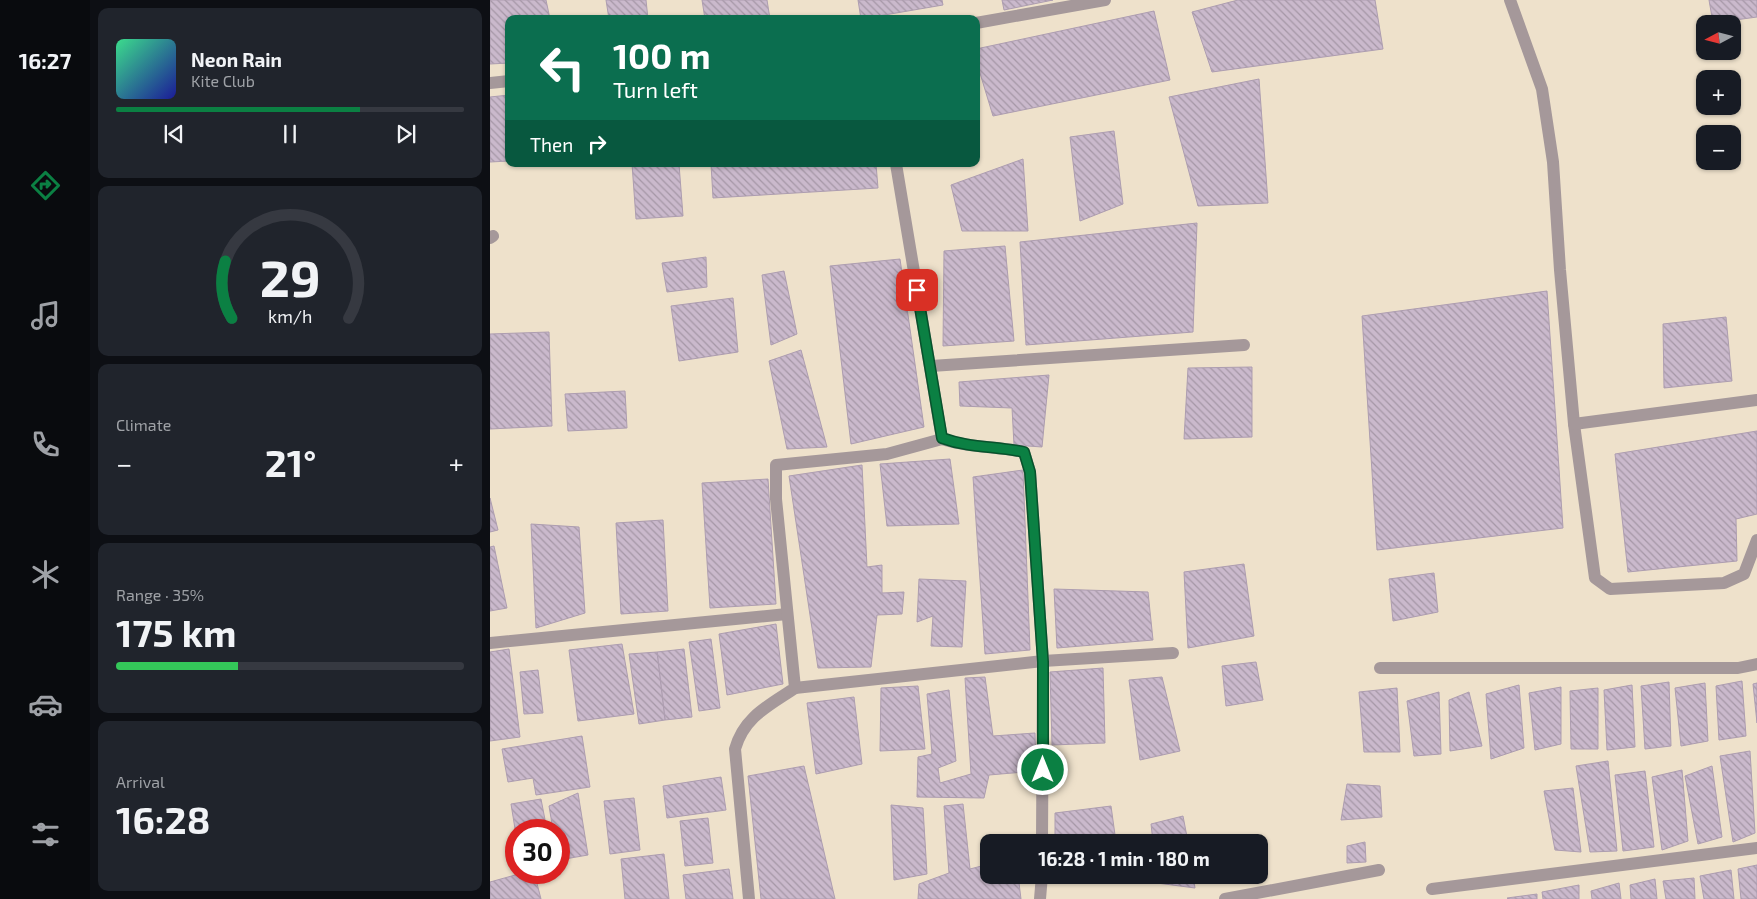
<!DOCTYPE html>
<html lang="en">
<head>
<meta charset="utf-8">
<style>
	:root { --surface:#171b24; --page:#20242c; --text:#f1f3f6; --muted:#9ea1a6; --line:#363941; --accent:#0b8043 }
	body { margin:0; font-family:"Exo 2",sans-serif; background:var(--page); color:var(--text); height:100vh; display:flex; flex-direction:column; font-size:19px; white-space:nowrap }
	* { box-sizing:border-box; margin:0 }
	p { font-size:16px; color:var(--muted) }
	.icon { flex:none; width:28px; height:28px; fill:none; stroke:currentColor; stroke-width:2; stroke-linecap:round; stroke-linejoin:round }
	.map { position:relative; flex:1; overflow:hidden }
	.side { display:flex; flex-direction:column; gap:8px; padding:8px; background:#0d0f14; width:400px }
	.side>* { flex:none }
	.top-card { position:absolute; left:15px; top:15px; width:475px; height:152px; border-radius:10px; box-shadow:0 1px 4px #0004; background:#0b6e4f; color:#fff; overflow:hidden }
	.needle { width:32px; rotate:263deg }
	.fabs { position:absolute; left:1206px; top:15px; display:grid; gap:10px }
	.fabs a { display:grid; place-items:center; width:45px; height:45px; border-radius:10px; background:var(--surface); box-shadow:0 1px 4px #0004; font-size:25px }
	.speed { position:absolute; left:15px; top:819px; display:flex; gap:10px; font-size:25px; font-weight:700; text-align:center }
	.speed>* { display:grid; place-content:center; width:65px; height:65px; border-radius:50%; background:var(--surface); box-shadow:0 1px 4px #0004; line-height:1 }
	.speed .limit { border:8px solid #d22; background:#fff; color:#111 }
	.pin { position:absolute; display:grid; place-items:center; width:42px; height:42px; color:#fff; margin:-21px; border-radius:10px; box-shadow:0 2px 8px #0006 }
	.me { position:absolute; width:55px; margin:-28px; rotate:0deg; stroke-linejoin:round; filter:drop-shadow(0 0 4px #0008) }
	.turn { display:flex; align-items:center; gap:18px; height:105px; padding:0 25px; font-size:22px }
	.turn .icon { width:65px; height:65px; stroke-width:2.5 }
	.turn b { display:block; font-size:35px; line-height:42px }
	.then { display:flex; align-items:center; height:48px; padding:0 25px; background:#0003; gap:10px; font-size:19px }
	.big { font-size:38px; font-weight:700; line-height:1.1 }
	.side .tile { flex:1; display:flex; flex-direction:column; justify-content:center; gap:8px; min-width:0; padding:0 18px; border-radius:10px; background:var(--page) }
	.side .dial { align-items:center; gap:0 }
	.dial svg { height:130px; overflow:visible; fill:none; stroke:var(--line); stroke-width:7; stroke-linecap:round; text-anchor:middle }
	.dial text { fill:var(--text); stroke:none }
	.song { display:flex; align-items:center; gap:15px }
	.cover { width:60px; height:60px; border-radius:8px; background:linear-gradient(135deg,hsl(150 70% 55%),hsl(240 70% 35%)) }
	.played { height:5px; border-radius:2px; background:linear-gradient(90deg,var(--accent) 70%,var(--line) 70%) }
	.keys { display:flex; justify-content:space-around; direction:ltr }
	.heat { display:flex; justify-content:space-between; align-items:center; font-size:28px; direction:ltr }
	.charge { height:8px; border-radius:4px; background:linear-gradient(90deg,#34c759 35%,var(--line) 0) }
	.trip { position:absolute; left:490px; top:834px; width:288px; height:50px; border-radius:10px; background:var(--surface); box-shadow:0 1px 4px #0004; font-weight:700; line-height:50px; text-align:center }
	main { display:flex; flex:1; min-height:0 }
	.menu { display:flex; flex-direction:column; width:90px; justify-content:space-around; align-items:center; background:#090b0e; color:var(--muted) }
	.menu .icon { width:35px; height:35px }
	.menu .on { color:var(--accent) }
	.menu b { font-size:22px; color:var(--text) }
	.map>svg:first-child { display:block }
</style>
</head>
<body>
<main>
<nav class="menu">
<b>16:27</b>
<svg class="icon on" aria-label="directions" viewBox="0 0 24 24"><path d="M12 3l9 9-9 9-9-9zM9 14v-3h6M13 9l2 2-2 2"/></svg>
<svg class="icon" aria-label="music" viewBox="0 0 24 24"><path d="M9 18V5l10-2v13"/><circle cx="6" cy="18" r="3"/><circle cx="16" cy="16" r="3"/></svg>
<svg class="icon" aria-label="phone" viewBox="0 0 24 24"><path d="M5 4h4l2 5-3 2q2 4 5 5l2-3 5 2v4C11 20 4 13 5 4z"/></svg>
<svg class="icon" aria-label="climate" viewBox="0 0 24 24"><path d="M12 3v18M4 7l16 10M4 17L20 7"/></svg>
<svg class="icon" aria-label="car" viewBox="0 0 24 24"><path d="M5 17H2v-5l4-1 3-4h7l3 4 3 1v5h-3M9 17h6M6 11h13"/><circle cx="7" cy="17" r="2"/><circle cx="17" cy="17" r="2"/></svg>
<svg class="icon" aria-label="filters" viewBox="0 0 24 24"><path d="M4 7h16M4 17h16"/><circle cx="9" cy="7" r="2"/><circle cx="15" cy="17" r="2"/></svg>
</nav>
<section class="side">
<div class="tile">
<div class="song"><i class="cover"></i><div><b>Neon Rain</b><p>Kite Club</p></div></div>
<div class="played"></div>
<div class="keys"><svg class="icon" aria-label="previous" viewBox="0 0 24 24"><path d="M18 5L8 12l10 7zM5 5v14"/></svg><svg class="icon" aria-label="pause" viewBox="0 0 24 24"><path d="M8 5v14M16 5v14"/></svg><svg class="icon" aria-label="next" viewBox="0 0 24 24"><path d="M6 5l10 7-10 7zM19 5v14"/></svg></div>
</div>
<div class="tile dial"><svg viewBox="0 0 100 80">
<path d="M14 69A42 42 0 1 1 86 69"/>
<path d="M14 69A42 42 0 0 1 10 34" stroke="#0b8043"/>
<text x="50" y="56" font-size="32" font-weight="700">29</text>
<text x="50" y="72" font-size="11">km/h</text>
</svg></div>
<div class="tile"><p>Climate</p>
<div class="heat"><a>−</a><b class="big">21°</b><a>+</a></div>
</div>
<div class="tile"><p>Range · 35%</p><b class="big">175 km</b><div class="charge"></div></div>
<div class="tile"><p>Arrival</p><b class="big">16:28</b></div>
</section>
<div class="map">
<svg width="1267" height="899" viewBox="0 0 1267 899">
	<defs>
		<pattern id="building-back-hatch" width="6" height="6" patternUnits="userSpaceOnUse" patternTransform="scale(1.25)"><rect width="6" height="6" fill="#cab9cc"/><path d="M-1 5l2 2M0 0l6 6M5-1l2 2" fill="none" stroke="#a597a6"/></pattern>
	</defs>
	<rect width="100%" height="100%" fill="#eee1cb"/>
	<!-- building -->
	<g fill="url(#building-back-hatch)" stroke="#ad9db0">
		<path d="M0,0H56L60,19H19V63L0,64Z"/>
		<path d="M116,0H156L158,19H119Z"/>
		<path d="M212,0H277L280,19H215Z"/>
		<path d="M368,0H452L453,5L371,19Z"/>
		<path d="M512,0H563L514,10Z"/>
		<path d="M748,0H885L893,49L722,72L702,12Z"/>
		<path d="M1219,0H1267V17L1223,23Z"/>
		<path d="M664,11L680,80L503,116L486,60V49Z"/>
		<path d="M769,79L778,203L708,206L679,97Z"/>
		<path d="M19,95V161L0,162V97Z"/>
		<path d="M624,131L633,204L590,221L580,137Z"/>
		<path d="M533,159L538,231H472L461,185Z"/>
		<path d="M142,164H189L193,216L146,219Z"/>
		<path d="M221,164H386L388,188L223,198Z"/>
		<path d="M707,223L703,332L536,345L530,242Z"/>
		<path d="M515,246L524,341L453,346L454,251Z"/>
		<path d="M216,257L217,287L177,292L172,263Z"/>
		<path d="M410,259L434,427L361,444L340,266Z"/>
		<path d="M294,271L307,334L281,345L272,275Z"/>
		<path d="M1057,291L1073,528L887,550L872,316Z"/>
		<path d="M243,298L248,352L189,361L181,306Z"/>
		<path d="M1236,317L1242,381L1174,388L1173,324Z"/>
		<path d="M59,332L62,426L0,429V334Z"/>
		<path d="M311,350L337,447L297,449L279,361Z"/>
		<path d="M762,367V437L694,439L698,368Z"/>
		<path d="M559,375L552,447L524,445L522,408L470,406L469,382Z"/>
		<path d="M135,391L137,428L78,431L75,394Z"/>
		<path d="M1267,431V514L1246,519L1247,561L1138,572L1125,454Z"/>
		<path d="M460,459L469,524L397,526L390,464Z"/>
		<path d="M372,465L377,567L392,565V593L414,592L412,614L387,615L381,667L328,668L299,476Z"/>
		<path d="M533,470L540,650L495,654L483,477Z"/>
		<path d="M278,479L286,604L220,608L212,483Z"/>
		<path d="M0,498L8,530L0,532Z"/>
		<path d="M173,520L178,611L131,614L126,523Z"/>
		<path d="M41,524L89,527L95,613L46,628Z"/>
		<path d="M4,546L17,608L0,611V547Z"/>
		<path d="M754,564L764,636L698,648L694,572Z"/>
		<path d="M944,573L948,612L903,621L899,579Z"/>
		<path d="M429,579L476,581L472,647L441,646L443,616L427,622Z"/>
		<path d="M564,589L658,592L663,640L567,648Z"/>
		<path d="M286,624L293,684L237,695L229,634Z"/>
		<path d="M221,639L230,708L209,711L199,642Z"/>
		<path d="M132,644L144,714L88,721L79,650Z"/>
		<path d="M19,649L30,737L0,741V652Z"/>
		<path d="M194,649L202,717L175,720L167,652Z"/>
		<path d="M167,652L175,720L149,724L139,654Z"/>
		<path d="M766,662L773,700L736,706L732,666Z"/>
		<path d="M613,668L615,743L562,745L560,672Z"/>
		<path d="M48,670L53,713L34,714L30,672Z"/>
		<path d="M495,677L503,736L545,733L546,771L499,775L494,798L427,797L428,757L442,754L437,694L459,690L466,761L448,768L450,783L481,774L475,678Z"/>
		<path d="M672,677L690,751L650,760L639,680Z"/>
		<path d="M1252,681L1256,736L1229,740L1226,686Z"/>
		<path d="M1179,682L1181,746L1155,749L1151,686Z"/>
		<path d="M1215,683L1218,741L1191,746L1185,688Z"/>
		<path d="M1267,683V723L1263,684Z"/>
		<path d="M1029,685L1034,748L1001,759L996,694Z"/>
		<path d="M1142,685L1145,747L1117,750L1114,690Z"/>
		<path d="M428,686L435,749L390,751L391,688Z"/>
		<path d="M1071,687V744L1045,750L1039,693Z"/>
		<path d="M907,688L910,752H874L869,692Z"/>
		<path d="M1108,688V749H1081L1080,691Z"/>
		<path d="M949,692L951,754L924,756L917,701Z"/>
		<path d="M979,692L992,746L960,751L959,700Z"/>
		<path d="M364,697L372,764L326,774L317,703Z"/>
		<path d="M92,736L100,787L46,795L43,778L18,782L12,749Z"/>
		<path d="M1260,751L1265,833L1243,842L1230,756Z"/>
		<path d="M1118,761L1127,851L1100,852L1086,766Z"/>
		<path d="M314,766L345,899H271L258,776Z"/>
		<path d="M1222,766L1232,837L1208,844L1195,776Z"/>
		<path d="M1192,770L1198,841L1172,850L1162,777Z"/>
		<path d="M1155,771L1164,847L1133,851L1125,775Z"/>
		<path d="M231,777L236,810L177,818L173,786Z"/>
		<path d="M857,784L890,786L892,817L851,820Z"/>
		<path d="M1083,788L1091,852L1065,850L1054,791Z"/>
		<path d="M88,793L98,855L69,860V830H63L59,806Z"/>
		<path d="M144,798L150,850L120,854L114,801Z"/>
		<path d="M51,799L57,830H26V835L21,804Z"/>
		<path d="M473,804L480,869L499,864V875H528L531,899H428L429,884L459,873L454,806Z"/>
		<path d="M401,805L433,808L437,874L404,880Z"/>
		<path d="M621,806L626,842H565V813Z"/>
		<path d="M693,816L698,842H663L661,824Z"/>
		<path d="M218,818L223,863L195,866L190,821Z"/>
		<path d="M875,842L876,862L857,863V846Z"/>
		<path d="M174,854L179,899H135L131,859Z"/>
		<path d="M1267,865V899H1251L1248,869Z"/>
		<path d="M239,869L243,899H196L193,875Z"/>
		<path d="M1241,870L1244,899H1214L1210,876Z"/>
		<path d="M36,872H44L51,899H0V882Z"/>
		<path d="M666,875H703L705,888L667,883Z"/>
		<path d="M1204,878L1205,899H1176L1173,881Z"/>
		<path d="M1165,879L1167,899H1141L1140,885Z"/>
		<path d="M1129,883L1131,899H1102L1101,891Z"/>
		<path d="M1089,885V899H1053L1052,892Z"/>
		<path d="M1047,894V899H1018L1017,898Z"/>
	</g>
	<g fill="none" stroke-linecap="round" stroke-linejoin="round">
		<!-- minor -->
		<g stroke="#a5989a" stroke-width="12">
			<path d="M1020,0L1052,89L1063,162L1070,270L1084,424L1105,578L1120,589L1234,583L1254,574L1267,540"/>
			<path d="M486,23L615,0"/>
			<path d="M0,83L19,81"/>
			<path d="M0,238L3,236"/>
			<path d="M441,366L754,345"/>
			<path d="M1084,424L1267,400"/>
			<path d="M452,439C479,448 506,446 534,452L540,472L553,661L552,842"/>
			<path d="M0,643L297,614"/>
			<path d="M890,668H1248L1267,664"/>
			<path d="M305,688L553,661L683,653"/>
			<path d="M942,889L1267,848"/>
			<path d="M259,899L245,749C254,717 278,706 305,688L286,499V465L397,454L452,439L406,164"/>
			<path d="M550,899L552,875"/>
			<path d="M735,899L889,870"/>
		</g>
	</g>
	<g fill="none" stroke-linecap="round" stroke-linejoin="round">
		<!-- route casing -->
		<g stroke="#07532c" stroke-width="12">
			<path id="route" d="M427,290L452,438C479,448 506,446 534,452L540,472L553,662V770"/>
		</g>
		<!-- route -->
		<use href="#route" stroke="#0b8043" stroke-width="9"/>
	</g>
</svg>
<div class="fabs">
<a><svg class="needle" viewBox="-14 -14 28 28"><path d="M0-13l5 13h-10z" fill="#e53935"/><path d="M0 13l5-13h-10z" fill="#9ea1a6"/></svg></a>
<a>+</a>
<a>−</a>
</div>
<div class="speed"><div class="limit">30</div></div>
<div class="pin" style="left:427px;top:290px;background:#d93025"><svg class="icon" aria-label="arrive" viewBox="0 0 24 24"><path d="M6 21V4h12l-3 4 3 4H6"/></svg></div>
<svg class="me" style="left:553px;top:770px" viewBox="-20 -20 40 40"><circle r="17" fill="#0b8043" stroke="#fff" stroke-width="3"/><path d="M0-11L8 9 0 5-8 9z" fill="#fff"/></svg>
<div class="trip">16:28 · 1 min · 180 m</div>
<div class="top-card">
<div class="turn"><svg class="icon" aria-label="left" viewBox="0 0 24 24"><path d="M17 20v-9H6M10 6l-5 5 5 5"/></svg><div><b>100 m</b>Turn left</div></div>
<div class="then">Then<svg class="icon" aria-label="right" viewBox="0 0 24 24"><path d="M7 20v-9h11M14 6l5 5-5 5"/></svg></div>
</div>
</div>
</main>
</body>
</html>
